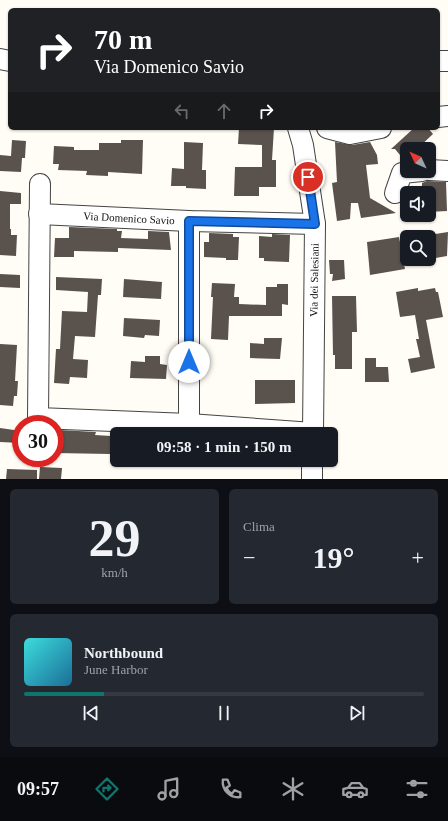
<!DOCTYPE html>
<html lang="it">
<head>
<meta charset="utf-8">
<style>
	:root { --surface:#171b24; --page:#242831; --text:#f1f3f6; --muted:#9ea1a6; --line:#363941; --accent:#0f766e }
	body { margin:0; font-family:Georgia,serif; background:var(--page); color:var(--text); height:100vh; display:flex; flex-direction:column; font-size:15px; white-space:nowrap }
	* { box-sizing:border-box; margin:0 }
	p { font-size:13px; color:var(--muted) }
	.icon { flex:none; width:22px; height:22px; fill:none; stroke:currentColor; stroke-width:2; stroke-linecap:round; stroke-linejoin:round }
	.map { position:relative; height:479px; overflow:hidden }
	.details { display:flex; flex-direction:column; gap:10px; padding:10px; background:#0d0f14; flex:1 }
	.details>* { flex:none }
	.hud { position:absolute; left:8px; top:8px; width:432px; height:122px; border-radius:6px; box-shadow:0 1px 3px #0004; background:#202124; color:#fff; overflow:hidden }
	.needle { width:26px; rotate:314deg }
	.tools { position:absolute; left:400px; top:142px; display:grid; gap:8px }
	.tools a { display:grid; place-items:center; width:36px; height:36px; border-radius:6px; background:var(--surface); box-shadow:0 1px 3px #0004; font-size:20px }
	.speed { position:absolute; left:12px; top:415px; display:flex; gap:8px; font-size:20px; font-weight:700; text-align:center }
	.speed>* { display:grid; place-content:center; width:52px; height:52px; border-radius:50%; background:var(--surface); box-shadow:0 1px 3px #0004; line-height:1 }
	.speed .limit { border:6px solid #d22; background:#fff; color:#111 }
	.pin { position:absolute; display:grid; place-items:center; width:34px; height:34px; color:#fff; margin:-17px; border:2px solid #fff; border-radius:50%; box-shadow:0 1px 4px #0007 }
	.me { position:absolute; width:44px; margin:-22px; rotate:0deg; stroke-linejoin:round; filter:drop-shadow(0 0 3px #0008) }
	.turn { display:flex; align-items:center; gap:14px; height:84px; padding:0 20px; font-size:18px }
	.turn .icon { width:52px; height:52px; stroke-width:2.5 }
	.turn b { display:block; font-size:28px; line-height:34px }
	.lanes { display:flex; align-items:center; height:38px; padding:0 20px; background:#0003; justify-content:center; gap:20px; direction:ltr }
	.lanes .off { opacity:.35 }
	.big { font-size:30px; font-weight:600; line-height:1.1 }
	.details .card { flex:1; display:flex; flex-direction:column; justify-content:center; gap:6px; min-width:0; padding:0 14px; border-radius:6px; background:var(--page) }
	.details .dial { align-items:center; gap:0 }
	.dial b { font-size:52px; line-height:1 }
	.song { display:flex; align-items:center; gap:12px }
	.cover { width:48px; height:48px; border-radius:6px; background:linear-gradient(135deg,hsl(180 70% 55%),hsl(200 70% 35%)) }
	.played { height:4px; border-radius:2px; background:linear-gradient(90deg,var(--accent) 20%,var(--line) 20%) }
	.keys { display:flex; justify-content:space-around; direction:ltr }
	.heat { display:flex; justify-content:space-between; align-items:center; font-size:22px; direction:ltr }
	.details .tiles { flex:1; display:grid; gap:10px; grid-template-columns:1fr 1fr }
	.card:last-child { grid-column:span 2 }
	.trip { position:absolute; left:110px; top:427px; width:228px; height:40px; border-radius:6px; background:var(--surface); box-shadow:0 1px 3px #0004; font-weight:600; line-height:40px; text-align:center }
	.tabs { display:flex; height:64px; justify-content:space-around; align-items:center; background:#090b0e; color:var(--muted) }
	.tabs .icon { width:28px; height:28px }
	.tabs .active { color:var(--accent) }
	.tabs b { font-size:18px; color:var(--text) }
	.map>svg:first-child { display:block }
</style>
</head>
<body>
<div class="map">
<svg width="448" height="479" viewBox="0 0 448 479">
	<rect width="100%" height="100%" fill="#fffdf5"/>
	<!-- building -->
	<g fill="#5a524d">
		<path d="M239,128H274L272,160H276V187H259V196H234L235,167H262V145L238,144Z"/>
		<path d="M414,128H428L433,134L417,149H407V161H405L395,149H391Z"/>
		<path d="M12,140L26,141L25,158H22L21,172L0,171V155L11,156Z"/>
		<path d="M121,140H143L142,174L108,172V176L86,175L87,171L58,170L59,164H53L54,146L74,147V150H99V143H121Z"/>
		<path d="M184,142L203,143L202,170H206V189L186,188V186H171L172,168L184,169Z"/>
		<path d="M335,142L352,145L370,142L377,155L378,164L366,165L370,198L396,213L361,218L358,203H351L350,219L337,221L332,183L337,182Z"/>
		<path d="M427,181L446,182L447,211L429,212V193H428L427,188L422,189V183Z"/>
		<path d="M0,191L21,193V204H10V229H11V235H17L16,256L0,255Z"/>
		<path d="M69,227L117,229V231H122L121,238L148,239V231L169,232L171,250L118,248V252L74,251V257H54L55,238H69Z"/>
		<path d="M448,232L447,256L430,259L429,235Z"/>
		<path d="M209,233L233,234V237H239L238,260H226V258L204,257V242H209Z"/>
		<path d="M272,234L290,235L289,262L264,261V258H259V236L272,237Z"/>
		<path d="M399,237L405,269L370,275L367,242Z"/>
		<path d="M329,260H344L345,279L332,281L333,274H330Z"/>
		<path d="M0,274L20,275V288L0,287Z"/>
		<path d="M56,277L102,279L101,295H98L95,337L75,336L73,359L88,360L87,378L70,377L69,384L54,383L56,349H60L62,311L87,312L88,292L56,290Z"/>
		<path d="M124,279L162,282L161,299L123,297Z"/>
		<path d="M212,283L235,284L234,297H239V304L266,305V287H277V284H288V305L282,304V316H229L228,340L211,339L213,297H211Z"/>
		<path d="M418,288V291L435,288L436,292H438L443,317L426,320L435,368L411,373L408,359L420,357L416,339H419L415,315L400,317L396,292Z"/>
		<path d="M332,296H356L357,332H352V369H335V355H333Z"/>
		<path d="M124,318L160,320L159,336L145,335L144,338L123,336Z"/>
		<path d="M264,338H282L280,359L250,358V343L264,344Z"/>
		<path d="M0,344L17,345L15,381H18L17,396H14L13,406L0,405Z"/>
		<path d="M145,356H160V364L167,365L166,379L130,378L131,361L145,362Z"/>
		<path d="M365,358H376V367H388L389,382H365Z"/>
		<path d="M255,380H295V403L255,404Z"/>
		<path d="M0,428L21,431V443L0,442Z"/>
		<path d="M59,430L96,432L95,435L111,436L110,454L55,453V434H59Z"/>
		<path d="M40,467L62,468L61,479H39Z"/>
		<path d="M7,469L37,470V479H6Z"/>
	</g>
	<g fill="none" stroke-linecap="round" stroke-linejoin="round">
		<!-- minor casing -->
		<g stroke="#444" stroke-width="22">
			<g id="minor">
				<path d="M0,59L10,61"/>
				<path d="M438,61H448"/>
				<path d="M438,117L448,116"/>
				<path d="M298,128L303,145L315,224L313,434"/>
				<path d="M327,128L350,134L381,128"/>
				<path d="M429,170L448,171"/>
				<path d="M40,184L38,418L189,424L313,433"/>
				<path d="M395,193L402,173L422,171"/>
				<path d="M39,214L189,221L315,224"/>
				<path d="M189,221V424"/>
				<path d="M312,479V460"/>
			</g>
		</g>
		<!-- minor -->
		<use href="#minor" stroke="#fff" stroke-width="20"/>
	</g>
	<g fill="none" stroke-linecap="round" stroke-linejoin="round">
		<!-- route casing -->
		<g stroke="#114b97" stroke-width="10">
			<path id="route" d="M189,362V221L315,224L308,177"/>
		</g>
		<!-- route -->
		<use href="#route" stroke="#1a73e8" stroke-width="7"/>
	</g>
	<g text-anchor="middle" stroke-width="4" stroke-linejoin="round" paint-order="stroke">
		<!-- street labels -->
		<g font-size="11" fill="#111" stroke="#fff">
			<text transform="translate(129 218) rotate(3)" y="4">Via Domenico Savio</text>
			<text transform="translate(314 280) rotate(-89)" y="4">Via dei Salesiani</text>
		</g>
	</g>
</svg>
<div class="tools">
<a><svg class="needle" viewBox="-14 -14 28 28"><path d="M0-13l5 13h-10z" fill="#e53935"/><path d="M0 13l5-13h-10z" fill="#9ea1a6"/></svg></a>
<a><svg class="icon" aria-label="sound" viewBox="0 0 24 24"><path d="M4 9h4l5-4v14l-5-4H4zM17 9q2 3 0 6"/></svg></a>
<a><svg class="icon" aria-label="search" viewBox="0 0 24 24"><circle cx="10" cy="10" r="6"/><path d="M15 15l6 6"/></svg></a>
</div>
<div class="speed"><div class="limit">30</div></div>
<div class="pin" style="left:308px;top:177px;background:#d93025"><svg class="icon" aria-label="arrive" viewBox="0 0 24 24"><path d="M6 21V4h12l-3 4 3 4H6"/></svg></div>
<svg class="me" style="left:189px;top:362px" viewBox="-20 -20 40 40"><circle r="19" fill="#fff"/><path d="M0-13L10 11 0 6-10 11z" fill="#1a73e8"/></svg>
<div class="trip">09:58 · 1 min · 150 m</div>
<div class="hud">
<div class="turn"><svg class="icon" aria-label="right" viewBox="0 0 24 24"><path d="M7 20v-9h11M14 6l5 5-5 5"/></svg><div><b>70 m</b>Via Domenico Savio</div></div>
<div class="lanes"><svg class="icon off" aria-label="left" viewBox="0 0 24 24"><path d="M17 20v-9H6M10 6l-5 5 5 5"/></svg><svg class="icon off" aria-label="ahead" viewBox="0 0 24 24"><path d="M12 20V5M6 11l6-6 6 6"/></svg><svg class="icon" aria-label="right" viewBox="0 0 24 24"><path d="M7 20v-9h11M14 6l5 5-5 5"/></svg></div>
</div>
</div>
<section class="details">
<div class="tiles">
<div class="card dial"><b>29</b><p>km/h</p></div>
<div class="card"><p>Clima</p>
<div class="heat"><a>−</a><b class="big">19°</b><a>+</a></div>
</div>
<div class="card">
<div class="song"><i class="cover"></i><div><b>Northbound</b><p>June Harbor</p></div></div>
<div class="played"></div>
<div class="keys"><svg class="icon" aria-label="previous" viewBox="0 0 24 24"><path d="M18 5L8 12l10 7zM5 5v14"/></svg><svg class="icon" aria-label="pause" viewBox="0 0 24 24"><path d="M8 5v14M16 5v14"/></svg><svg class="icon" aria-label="next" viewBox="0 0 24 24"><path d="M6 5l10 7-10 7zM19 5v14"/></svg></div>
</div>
</div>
</section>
<nav class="tabs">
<b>09:57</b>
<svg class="icon active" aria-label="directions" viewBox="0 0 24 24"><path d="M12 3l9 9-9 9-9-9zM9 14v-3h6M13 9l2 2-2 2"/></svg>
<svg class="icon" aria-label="music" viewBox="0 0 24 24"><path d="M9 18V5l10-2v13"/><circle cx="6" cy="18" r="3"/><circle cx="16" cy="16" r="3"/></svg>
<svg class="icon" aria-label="phone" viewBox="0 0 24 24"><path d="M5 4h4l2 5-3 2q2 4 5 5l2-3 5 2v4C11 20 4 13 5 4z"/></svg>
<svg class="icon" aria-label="climate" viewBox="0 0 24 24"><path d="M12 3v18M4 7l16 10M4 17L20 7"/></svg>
<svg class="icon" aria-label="car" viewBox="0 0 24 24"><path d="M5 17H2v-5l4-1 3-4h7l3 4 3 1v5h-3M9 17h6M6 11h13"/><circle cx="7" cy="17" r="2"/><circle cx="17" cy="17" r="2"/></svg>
<svg class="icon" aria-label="filters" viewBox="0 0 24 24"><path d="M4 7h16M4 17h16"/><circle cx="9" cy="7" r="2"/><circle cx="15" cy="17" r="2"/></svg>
</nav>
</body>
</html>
